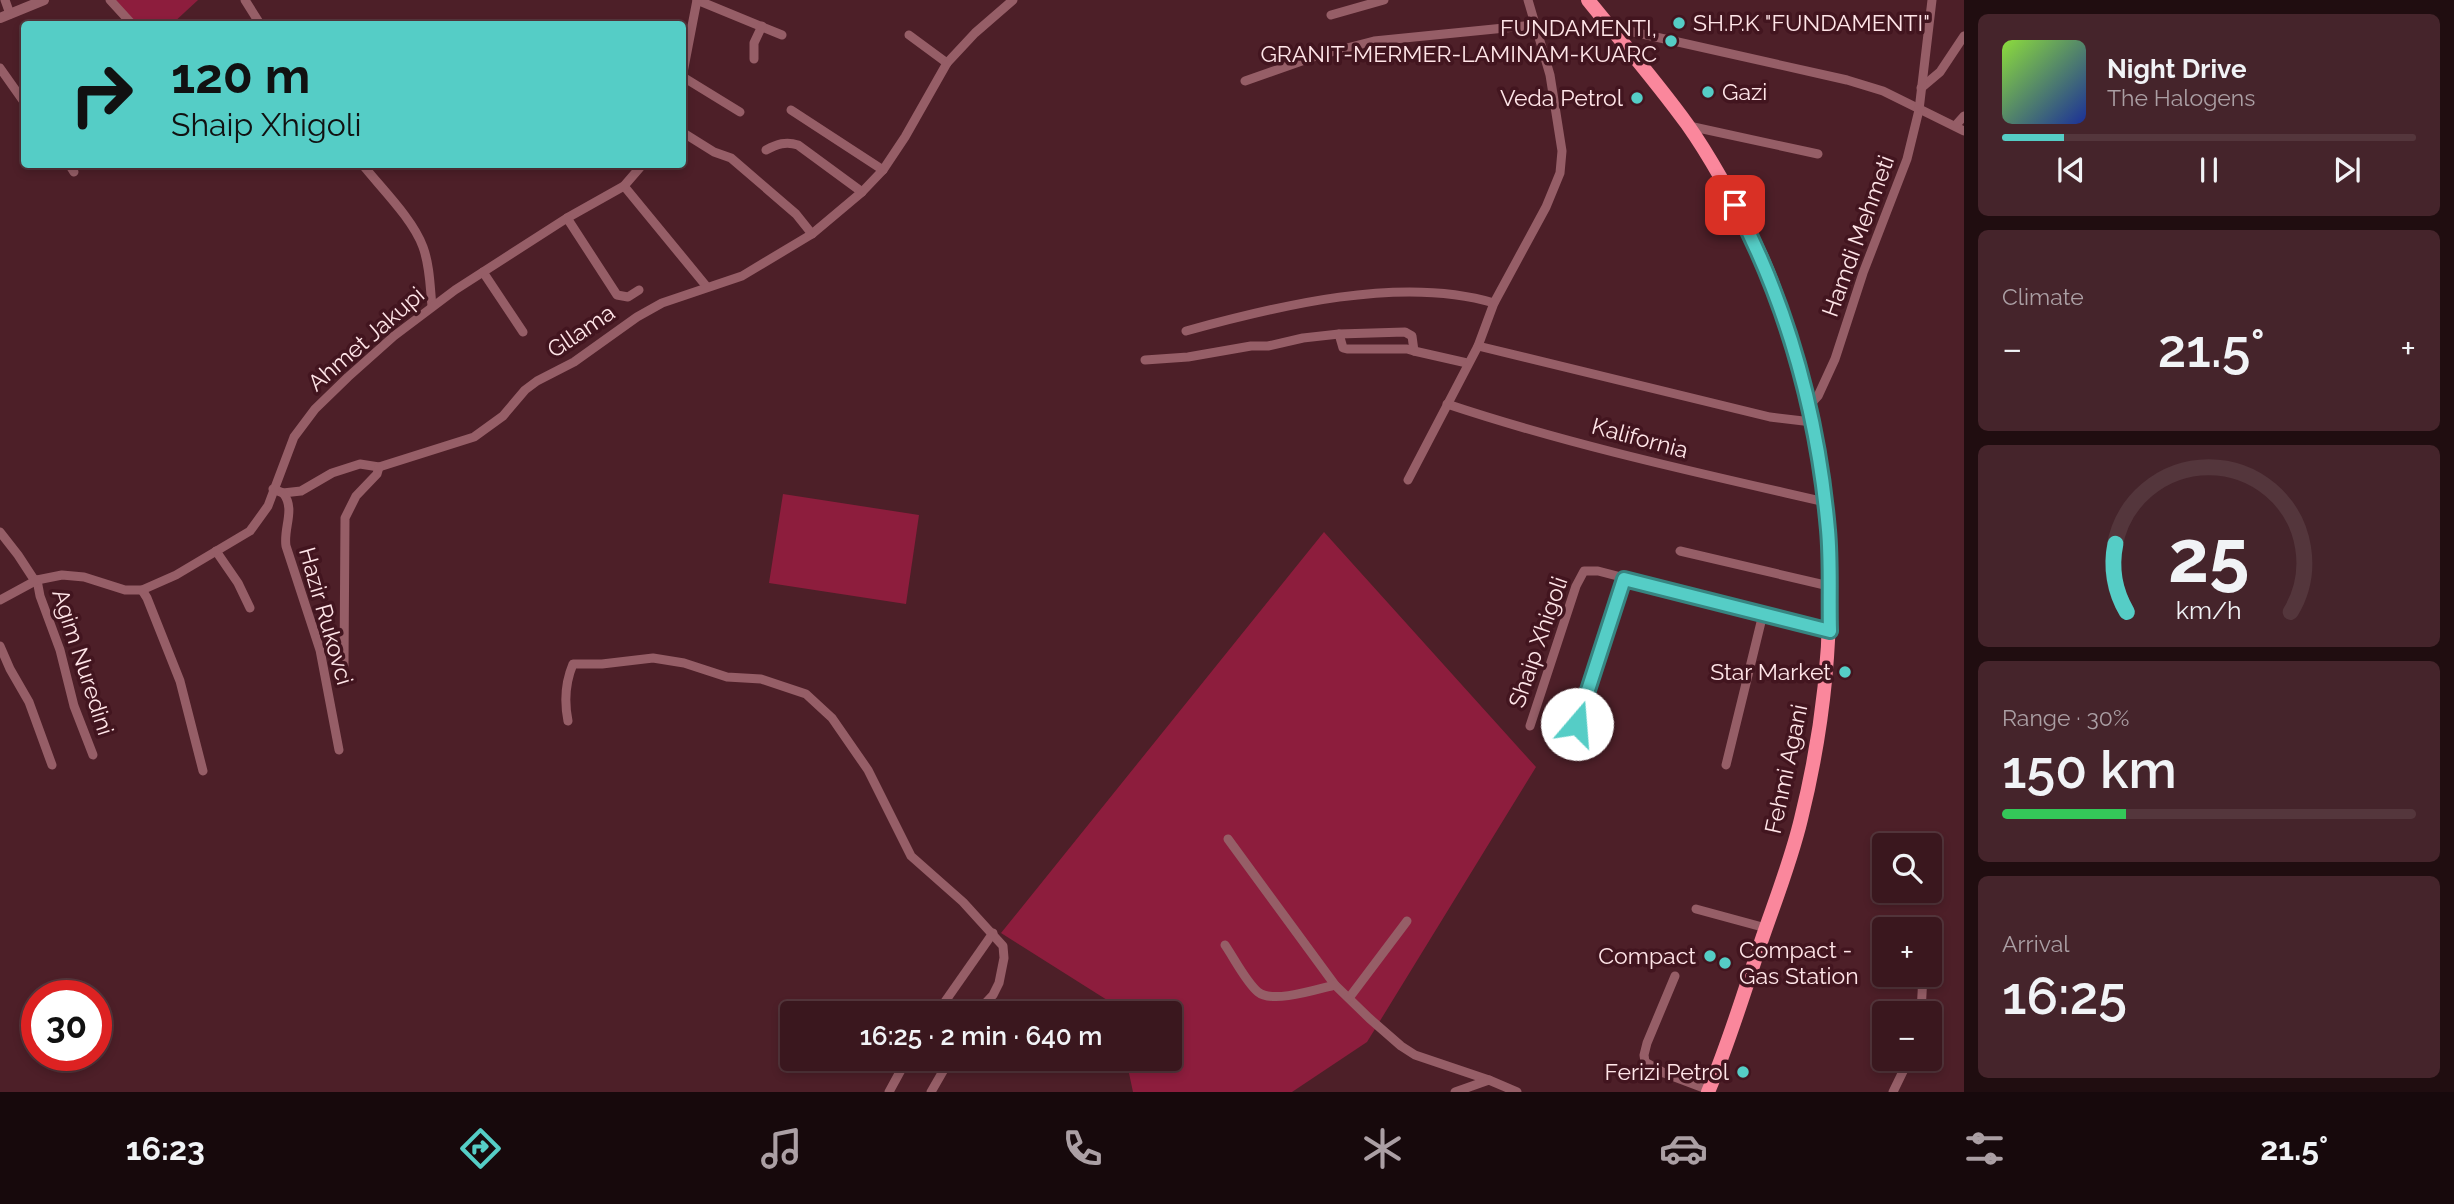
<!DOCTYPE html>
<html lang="en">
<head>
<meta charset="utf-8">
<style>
	:root { --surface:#3a171e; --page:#45242b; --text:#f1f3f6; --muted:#ab9fa4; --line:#54363c; --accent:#55cdc6 }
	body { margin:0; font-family:Raleway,sans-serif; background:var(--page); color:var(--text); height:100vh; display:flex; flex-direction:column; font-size:26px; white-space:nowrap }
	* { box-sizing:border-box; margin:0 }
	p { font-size:23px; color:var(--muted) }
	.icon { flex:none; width:38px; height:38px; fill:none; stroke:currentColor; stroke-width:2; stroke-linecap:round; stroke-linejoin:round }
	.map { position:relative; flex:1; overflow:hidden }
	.drawer { display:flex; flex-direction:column; gap:14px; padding:14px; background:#200d10; width:490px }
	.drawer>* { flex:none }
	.hud { position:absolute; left:21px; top:21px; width:665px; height:147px; border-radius:7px; box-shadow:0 4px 10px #0003,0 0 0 2px var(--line); background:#55cdc6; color:#111; overflow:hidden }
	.controls { position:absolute; left:1872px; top:833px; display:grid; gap:14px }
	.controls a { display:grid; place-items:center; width:70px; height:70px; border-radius:7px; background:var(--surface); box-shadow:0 4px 10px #0003,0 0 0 2px var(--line); font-size:35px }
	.speed { position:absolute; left:21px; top:980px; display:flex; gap:14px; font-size:35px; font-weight:700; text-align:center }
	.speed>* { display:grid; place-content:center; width:91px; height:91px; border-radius:50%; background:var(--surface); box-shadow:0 4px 10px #0003,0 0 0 2px var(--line); line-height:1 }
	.speed .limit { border:10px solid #d22; background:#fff; color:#111 }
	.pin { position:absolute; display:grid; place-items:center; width:60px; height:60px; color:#fff; margin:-30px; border-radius:14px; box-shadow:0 4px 10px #0006 }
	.me { position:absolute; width:77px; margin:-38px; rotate:18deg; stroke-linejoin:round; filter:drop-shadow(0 0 5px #0008) }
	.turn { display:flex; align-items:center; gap:24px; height:147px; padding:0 35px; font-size:32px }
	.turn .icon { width:91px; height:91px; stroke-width:2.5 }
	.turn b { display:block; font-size:49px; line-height:60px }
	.big { font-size:52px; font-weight:600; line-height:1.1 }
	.drawer .widget { flex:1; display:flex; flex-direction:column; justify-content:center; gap:10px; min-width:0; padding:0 24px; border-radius:10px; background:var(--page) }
	.drawer .dial { align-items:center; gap:0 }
	.dial svg { height:182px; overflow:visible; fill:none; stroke:var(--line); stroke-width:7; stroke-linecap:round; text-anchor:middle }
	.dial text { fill:var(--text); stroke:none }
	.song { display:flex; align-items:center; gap:21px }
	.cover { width:84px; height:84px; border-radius:10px; background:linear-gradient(135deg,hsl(90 70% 55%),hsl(230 70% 35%)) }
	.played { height:7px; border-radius:4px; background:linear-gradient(90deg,var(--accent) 15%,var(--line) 15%) }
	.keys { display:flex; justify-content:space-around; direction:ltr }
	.heat { display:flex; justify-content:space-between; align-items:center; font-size:38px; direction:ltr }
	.charge { height:10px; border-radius:5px; background:linear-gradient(90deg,#34c759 30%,var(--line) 0) }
	.trip { position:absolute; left:780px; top:1001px; width:402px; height:70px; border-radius:7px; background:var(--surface); box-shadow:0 4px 10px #0003,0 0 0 2px var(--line); font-weight:600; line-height:70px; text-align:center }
	.tab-bar { display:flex; height:112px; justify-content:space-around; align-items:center; background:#17090c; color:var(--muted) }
	.tab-bar .icon { width:49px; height:49px }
	.tab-bar .active { color:var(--accent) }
	.tab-bar b { font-size:32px; color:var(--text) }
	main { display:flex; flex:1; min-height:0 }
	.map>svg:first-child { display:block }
</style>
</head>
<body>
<main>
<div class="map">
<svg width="1964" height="1092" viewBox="0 0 1964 1092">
	<rect width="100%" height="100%" fill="#4d1f28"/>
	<!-- green -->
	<g fill="#8d1d3d">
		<path d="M114,0H198L172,24H136Z"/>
		<path d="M783,494L919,515L906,604L769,583Z"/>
		<path d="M1324,532L1536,767L1367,1042L1292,1092H1133L1126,1059H1171V1013H1117L1115,1005L1001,933Z"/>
	</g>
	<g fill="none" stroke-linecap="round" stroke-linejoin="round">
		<!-- minor -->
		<g stroke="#965e67" stroke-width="9">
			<path d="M5,0L10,14"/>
			<path d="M110,0L132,24"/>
			<path d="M245,0L260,24"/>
			<path d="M697,0L782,35"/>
			<path d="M1331,15L1384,0"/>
			<path d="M1615,31H1629L1847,80L1883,91L1964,131"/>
			<path d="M909,35L947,63"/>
			<path d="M754,59V43L762,26"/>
			<path d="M0,68L24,102"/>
			<path d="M683,77L740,112"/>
			<path d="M682,78L697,0"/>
			<path d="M1245,81L1316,56L1374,41L1535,25"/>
			<path d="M1921,88L1940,72L1964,36"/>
			<path d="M791,110L883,170"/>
			<path d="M1689,126L1818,154"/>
			<path d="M1955,126L1964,116"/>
			<path d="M682,132L714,152L731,158L796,214L812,234"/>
			<path d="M766,150C777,144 786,141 798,145L862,192"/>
			<path d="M69,164L74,172"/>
			<path d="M362,164C381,188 413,219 423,247C430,266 430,287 432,306"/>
			<path d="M624,186L707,287"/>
			<path d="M567,218L617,295L628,297L639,290"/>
			<path d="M483,272L523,332"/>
			<path d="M1186,331C1277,306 1401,275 1494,303"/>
			<path d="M1339,334L1343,348L1347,349H1407L1414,351"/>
			<path d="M1478,346L1770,417L1812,422"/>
			<path d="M1145,360L1188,357L1251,346H1268L1303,338L1339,334L1405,332L1412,336L1414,351L1467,363"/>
			<path d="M1447,404C1570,445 1699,473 1825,502"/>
			<path d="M1808,407L1818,396L1835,359L1863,273L1907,159L1919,110L1932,0"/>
			<path d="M1408,480L1478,346L1494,303L1546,207L1560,173L1562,151L1550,75L1528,0"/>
			<path d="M273,489L283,493L301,491L332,473L360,464L379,467L474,437L503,416L525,390L537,381L574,362L637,317L662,303L742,276L812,234L862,192L883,170L905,137L947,63L975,33L1013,0"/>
			<path d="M283,493C296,509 283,528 286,546L320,650L339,750"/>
			<path d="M0,532L18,555L35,581"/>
			<path d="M216,551L238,583L250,608"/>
			<path d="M1680,551L1829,586"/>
			<path d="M37,580L40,596L60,650L74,706L93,755"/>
			<path d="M142,590L147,598L180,681L203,771"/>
			<path d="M0,600L37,580L62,575L84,577L125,590H142L176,575L250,531L268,506L294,437L315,409L348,377L394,336L455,290L567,218L624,186L643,164"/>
			<path d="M0,646L10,669L29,702L52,765"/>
			<path d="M344,665L345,518L356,496L377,474L379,467"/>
			<path d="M568,721C564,701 565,683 573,664H602L653,658L684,663L727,677L761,679L806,694L832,718L868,770L911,856L963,902L1003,946L1004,958L999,983L993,995L976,1013"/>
			<path d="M1530,726L1576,586L1584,571H1598L1830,631"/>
			<path d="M1569,750L1624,579"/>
			<path d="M1726,765L1763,614"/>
			<path d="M1228,839L1335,985L1369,1018L1401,1046L1415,1055L1489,1080"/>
			<path d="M1696,909L1766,928"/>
			<path d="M1225,945C1234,958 1246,982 1258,992C1272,1004 1318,989 1335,985"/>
			<path d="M1675,976L1647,1043L1644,1055L1645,1062L1664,1073L1709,1090"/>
			<path d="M1349,998L1407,921"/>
			<path d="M937,1013L993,933"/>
			<path d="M1921,1013L1923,975"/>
			<path d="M889,1092L907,1059"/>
			<path d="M931,1092L950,1059"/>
			<path d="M1455,1092L1489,1080L1517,1092"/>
			<path d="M1893,1092L1909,1059"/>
		</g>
		<!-- tertiary -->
		<path stroke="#965e67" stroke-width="10" d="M0,18L44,0"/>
		<!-- primary -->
		<path stroke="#fa879c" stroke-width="14" d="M1588,0C1621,41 1656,81 1687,124C1714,162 1737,206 1757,247C1780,295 1794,347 1806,398C1840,540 1836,678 1801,819C1791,861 1775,901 1761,942C1744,992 1729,1043 1708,1092"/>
	</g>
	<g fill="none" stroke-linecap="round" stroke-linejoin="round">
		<!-- route casing -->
		<g stroke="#378581" stroke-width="18">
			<path id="route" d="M1577,724L1624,579L1830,631C1829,597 1831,563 1828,530C1818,416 1788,306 1735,205"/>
		</g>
		<!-- route -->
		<use href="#route" stroke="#55cdc6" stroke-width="12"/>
	</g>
	<!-- markers -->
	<g fill="#55cdc6" stroke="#42151f" stroke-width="2.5">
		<circle cx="1679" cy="23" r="7"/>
		<circle cx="1671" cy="41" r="7"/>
		<circle cx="1708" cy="92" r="7"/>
		<circle cx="1637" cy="98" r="7"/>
		<circle cx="1845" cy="672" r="7"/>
		<circle cx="1710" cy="956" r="7"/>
		<circle cx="1725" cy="963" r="7"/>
		<circle cx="1743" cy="1072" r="7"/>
	</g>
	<g text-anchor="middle" stroke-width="7" stroke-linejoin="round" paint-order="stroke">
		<!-- poi labels -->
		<g font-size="23" fill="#ffe5e8" stroke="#42151f" text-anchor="end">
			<text x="1693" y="31" text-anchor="start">SH.P.K "FUNDAMENTI"</text>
			<text x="1657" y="36">FUNDAMENTI,<tspan x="1657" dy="26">GRANIT-MERMER-LAMINAM-KUARC</tspan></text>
			<text x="1722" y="100" text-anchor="start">Gazi</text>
			<text x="1623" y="106">Veda Petrol</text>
			<text x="1831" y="680">Star Market</text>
			<text x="1739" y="958" text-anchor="start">Compact -<tspan x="1739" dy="26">Gas Station</tspan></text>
			<text x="1696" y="964">Compact</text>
			<text x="1729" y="1080">Ferizi Petrol</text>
		</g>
		<!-- street labels -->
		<g font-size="23" fill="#ffe5e8" stroke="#42151f">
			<text transform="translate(1858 236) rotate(-70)" y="8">Hamdi Mehmeti</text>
			<text transform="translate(581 331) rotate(-34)" y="8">Gllama</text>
			<text transform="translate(366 339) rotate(-41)" y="8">Ahmet Jakupi</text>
			<text transform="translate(1640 438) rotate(15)" y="8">Kalifornia</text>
			<text transform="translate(326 616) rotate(74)" y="8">Hazir Rukovci</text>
			<text transform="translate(1538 642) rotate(-71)" y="8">Shaip Xhigoli</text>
			<text transform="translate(83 662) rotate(72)" y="8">Agim Nuredini</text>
			<text transform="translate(1786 769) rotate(-78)" y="8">Fehmi Agani</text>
		</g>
	</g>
</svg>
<div class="controls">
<a><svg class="icon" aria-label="search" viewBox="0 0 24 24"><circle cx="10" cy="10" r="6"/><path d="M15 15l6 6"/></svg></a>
<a>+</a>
<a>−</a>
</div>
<div class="speed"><div class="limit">30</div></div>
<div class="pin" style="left:1735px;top:205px;background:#d93025"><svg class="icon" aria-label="arrive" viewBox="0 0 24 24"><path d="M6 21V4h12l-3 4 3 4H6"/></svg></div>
<svg class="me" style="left:1577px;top:724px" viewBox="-20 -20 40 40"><circle r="19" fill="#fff"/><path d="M0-13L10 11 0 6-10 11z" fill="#55cdc6"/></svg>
<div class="trip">16:25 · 2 min · 640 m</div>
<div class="hud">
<div class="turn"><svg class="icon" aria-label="right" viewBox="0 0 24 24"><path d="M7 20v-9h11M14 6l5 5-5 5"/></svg><div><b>120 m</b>Shaip Xhigoli</div></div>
</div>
</div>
<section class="drawer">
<div class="widget">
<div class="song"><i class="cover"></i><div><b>Night Drive</b><p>The Halogens</p></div></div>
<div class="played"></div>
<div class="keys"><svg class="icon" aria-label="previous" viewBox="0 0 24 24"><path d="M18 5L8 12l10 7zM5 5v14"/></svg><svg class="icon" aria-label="pause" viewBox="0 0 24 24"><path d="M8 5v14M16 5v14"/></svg><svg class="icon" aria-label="next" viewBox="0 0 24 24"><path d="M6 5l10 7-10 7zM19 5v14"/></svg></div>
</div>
<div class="widget"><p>Climate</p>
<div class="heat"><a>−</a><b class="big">21.5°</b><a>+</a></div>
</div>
<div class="widget dial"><svg viewBox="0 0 100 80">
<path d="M14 69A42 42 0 1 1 86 69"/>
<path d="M14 69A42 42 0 0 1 9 39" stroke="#55cdc6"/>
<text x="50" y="56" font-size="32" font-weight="700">25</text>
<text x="50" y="72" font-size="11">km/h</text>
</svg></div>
<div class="widget"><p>Range · 30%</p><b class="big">150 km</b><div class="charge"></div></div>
<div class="widget"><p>Arrival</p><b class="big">16:25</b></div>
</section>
</main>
<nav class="tab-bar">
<b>16:23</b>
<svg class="icon active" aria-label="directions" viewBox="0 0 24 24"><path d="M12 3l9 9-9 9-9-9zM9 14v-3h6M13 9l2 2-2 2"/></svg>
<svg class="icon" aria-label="music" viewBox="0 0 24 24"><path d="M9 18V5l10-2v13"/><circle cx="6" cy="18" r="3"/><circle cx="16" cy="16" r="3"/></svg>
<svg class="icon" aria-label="phone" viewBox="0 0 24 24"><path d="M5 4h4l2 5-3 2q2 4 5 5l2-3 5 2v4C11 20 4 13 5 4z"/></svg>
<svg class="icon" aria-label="climate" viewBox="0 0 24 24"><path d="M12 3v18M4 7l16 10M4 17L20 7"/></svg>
<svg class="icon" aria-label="car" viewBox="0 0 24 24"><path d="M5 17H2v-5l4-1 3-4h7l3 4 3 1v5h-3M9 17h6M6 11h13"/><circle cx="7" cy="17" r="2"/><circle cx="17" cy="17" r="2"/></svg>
<svg class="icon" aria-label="filters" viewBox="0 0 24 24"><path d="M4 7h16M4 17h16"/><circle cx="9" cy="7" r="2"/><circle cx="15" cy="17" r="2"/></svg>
<b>21.5°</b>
</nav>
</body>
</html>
